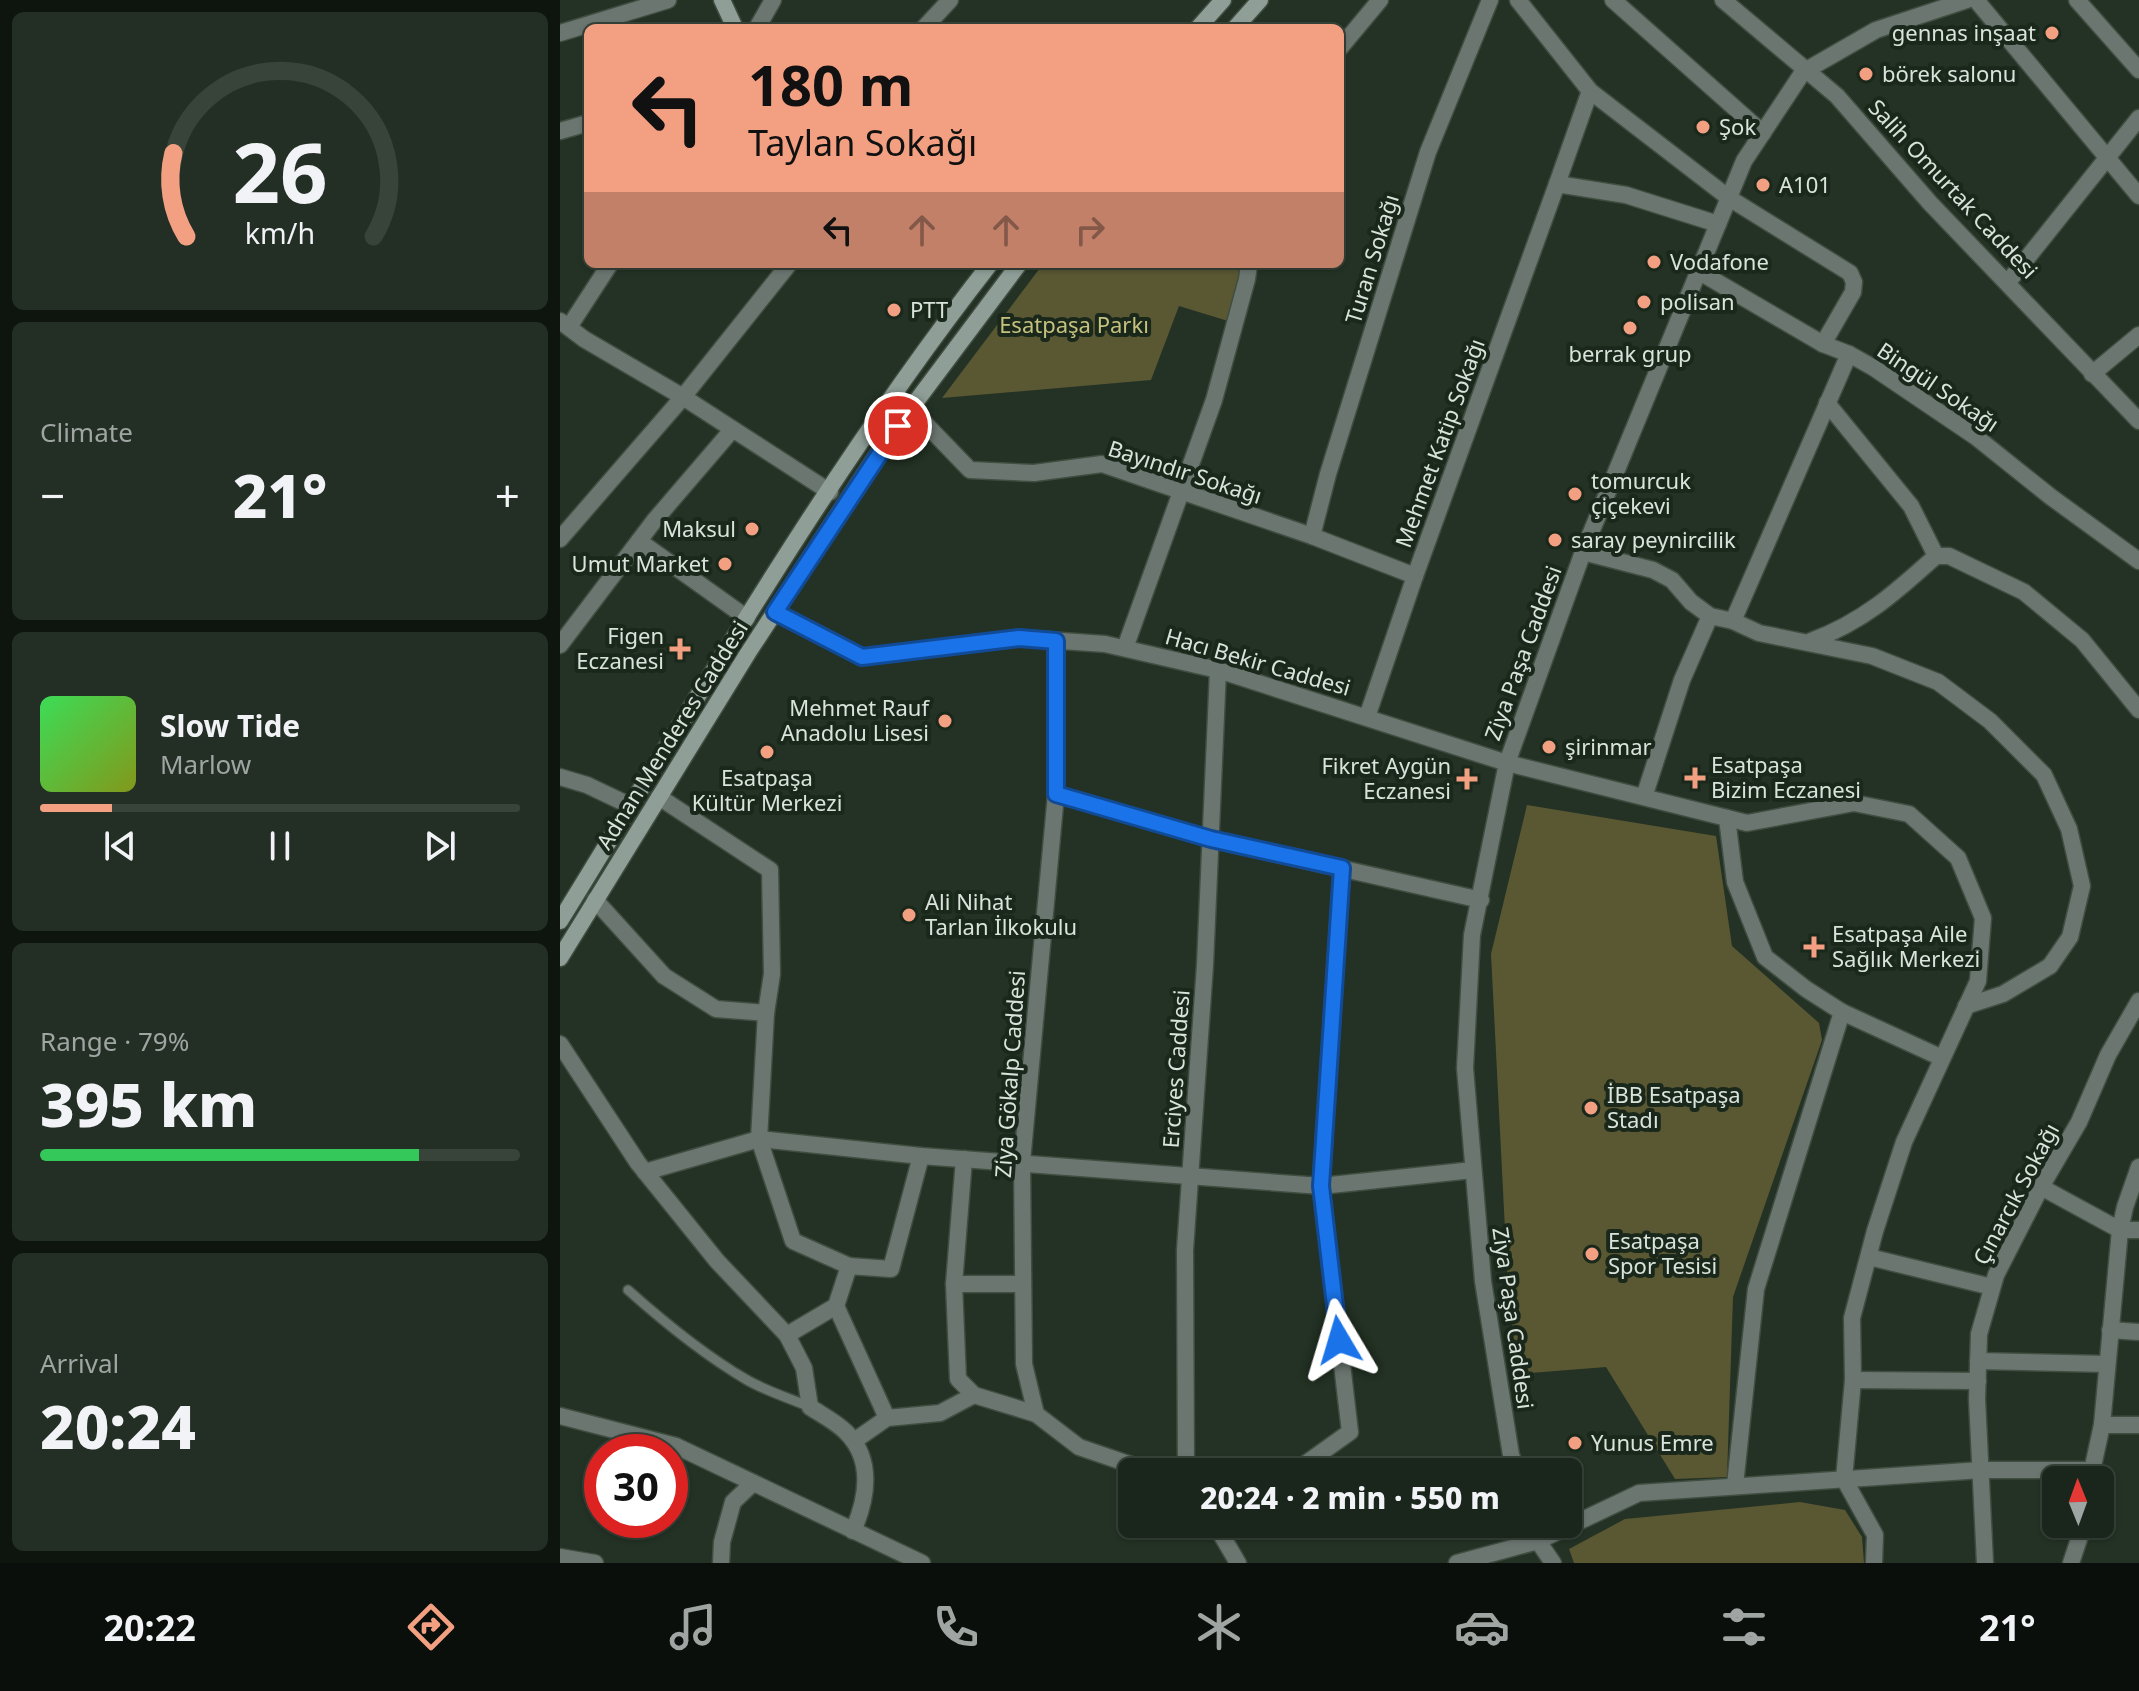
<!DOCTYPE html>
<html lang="en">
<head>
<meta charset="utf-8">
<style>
	:root { --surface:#1a261b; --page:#232e24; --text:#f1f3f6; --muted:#9fa5a3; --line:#38433a; --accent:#f3a082 }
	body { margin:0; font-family:"Noto Sans",sans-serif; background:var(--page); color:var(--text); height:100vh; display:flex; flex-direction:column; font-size:30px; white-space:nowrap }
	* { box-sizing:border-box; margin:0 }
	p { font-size:26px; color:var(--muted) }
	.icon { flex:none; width:44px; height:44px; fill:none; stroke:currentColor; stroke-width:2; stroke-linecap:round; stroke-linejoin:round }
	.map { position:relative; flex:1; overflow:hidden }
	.details { display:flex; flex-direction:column; gap:12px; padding:12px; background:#0e150f; width:560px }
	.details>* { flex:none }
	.banner { position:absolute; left:24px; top:24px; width:760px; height:244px; border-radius:12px; box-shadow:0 2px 6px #0004,0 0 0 2px var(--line); background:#f3a082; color:#111; overflow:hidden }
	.needle { width:52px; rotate:359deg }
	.tools { position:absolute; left:1482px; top:1466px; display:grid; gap:16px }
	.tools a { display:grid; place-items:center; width:72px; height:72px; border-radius:12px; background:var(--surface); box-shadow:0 2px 6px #0004,0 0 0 2px var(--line); font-size:40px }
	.speed { position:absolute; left:24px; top:1434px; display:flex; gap:16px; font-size:40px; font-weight:700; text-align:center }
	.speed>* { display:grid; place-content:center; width:104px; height:104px; border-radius:50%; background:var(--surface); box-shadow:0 2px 6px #0004,0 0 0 2px var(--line); line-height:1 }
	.speed .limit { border:12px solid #d22; background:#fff; color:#111 }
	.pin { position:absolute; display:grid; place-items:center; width:68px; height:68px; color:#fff; margin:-34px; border:4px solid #fff; border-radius:50%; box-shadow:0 2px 8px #0007 }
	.me { position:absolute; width:88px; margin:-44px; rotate:353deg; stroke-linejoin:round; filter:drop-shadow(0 0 6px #0008) }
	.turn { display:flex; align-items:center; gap:28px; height:168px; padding:0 32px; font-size:36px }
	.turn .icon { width:104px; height:104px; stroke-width:2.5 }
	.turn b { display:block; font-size:56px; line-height:68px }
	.lanes { display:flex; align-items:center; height:76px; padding:0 32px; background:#0003; justify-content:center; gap:40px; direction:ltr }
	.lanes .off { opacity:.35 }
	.big { font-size:60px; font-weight:800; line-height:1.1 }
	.details .widget { flex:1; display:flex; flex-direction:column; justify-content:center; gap:12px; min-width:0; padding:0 28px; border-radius:12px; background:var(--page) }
	.details .dial { align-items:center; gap:0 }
	.dial svg { height:208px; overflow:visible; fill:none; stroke:var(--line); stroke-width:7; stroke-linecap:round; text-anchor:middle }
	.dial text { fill:var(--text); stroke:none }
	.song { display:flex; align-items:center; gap:24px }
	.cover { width:96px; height:96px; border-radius:12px; background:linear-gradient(135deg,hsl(130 70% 55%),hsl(70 70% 35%)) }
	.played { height:8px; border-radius:4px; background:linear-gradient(90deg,var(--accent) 15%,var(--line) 15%) }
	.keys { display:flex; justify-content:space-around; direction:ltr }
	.heat { display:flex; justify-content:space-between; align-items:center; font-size:44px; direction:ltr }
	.charge { height:12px; border-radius:6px; background:linear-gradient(90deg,#34c759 79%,var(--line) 0) }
	.trip { position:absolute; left:558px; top:1458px; width:464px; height:80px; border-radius:12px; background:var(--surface); box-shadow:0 2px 6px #0004,0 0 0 2px var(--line); font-weight:800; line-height:80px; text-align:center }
	.tabs { display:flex; height:128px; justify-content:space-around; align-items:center; background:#0a0f0b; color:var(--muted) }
	.tabs .icon { width:56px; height:56px }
	.tabs .active { color:var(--accent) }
	.tabs b { font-size:36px; color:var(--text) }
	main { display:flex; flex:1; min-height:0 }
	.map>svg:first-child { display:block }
</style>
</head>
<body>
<main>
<section class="details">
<div class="widget dial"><svg viewBox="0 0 100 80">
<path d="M14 69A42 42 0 1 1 86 69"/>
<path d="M14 69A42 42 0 0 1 9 37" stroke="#f3a082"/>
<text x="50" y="56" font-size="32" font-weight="700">26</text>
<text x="50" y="72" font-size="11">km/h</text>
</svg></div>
<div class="widget"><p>Climate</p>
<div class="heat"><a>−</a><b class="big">21°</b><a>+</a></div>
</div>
<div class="widget">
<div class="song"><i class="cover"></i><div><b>Slow Tide</b><p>Marlow</p></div></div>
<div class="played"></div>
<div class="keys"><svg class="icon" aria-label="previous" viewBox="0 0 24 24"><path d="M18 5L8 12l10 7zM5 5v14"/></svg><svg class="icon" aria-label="pause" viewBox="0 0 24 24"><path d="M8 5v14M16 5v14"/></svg><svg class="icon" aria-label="next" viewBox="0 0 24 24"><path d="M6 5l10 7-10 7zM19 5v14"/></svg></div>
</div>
<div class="widget"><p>Range · 79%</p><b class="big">395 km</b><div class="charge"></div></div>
<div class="widget"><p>Arrival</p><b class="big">20:24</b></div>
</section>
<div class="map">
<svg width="1579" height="1563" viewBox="0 0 1579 1563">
	<rect width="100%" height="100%" fill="#233224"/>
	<!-- green -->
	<g fill="#5a5733">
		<path d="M483,264H685L668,321L619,306L591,380L382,398Z"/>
		<path d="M967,805L1156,836L1172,946L1259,1023L1262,1040L1173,1297L1167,1477L1115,1479L1046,1367L957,1374L947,1269L931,954Z"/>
		<path d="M1240,1502L1285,1510L1302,1537L1304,1563H1014L1009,1549L1065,1519Z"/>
	</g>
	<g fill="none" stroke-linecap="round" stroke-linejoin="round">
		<!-- lane casing -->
		<g stroke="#404e41" stroke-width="12">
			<path id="lane" d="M68,1290C105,1323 144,1355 187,1380C206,1391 229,1398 250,1407"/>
		</g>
		<!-- street casing -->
		<g stroke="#404e41" stroke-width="19">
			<g id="street">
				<path d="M958,0L1030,91L1169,198L1290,273L1294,282L1293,292L1263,344"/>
				<path d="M1053,0L1203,133"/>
				<path d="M1163,0L1277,96L1370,203L1579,421"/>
				<path d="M1416,0L1579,196"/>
				<path d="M1517,0L1579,70"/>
				<path d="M197,28L213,0"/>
				<path d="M364,28L390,0"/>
				<path d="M0,33L108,0"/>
				<path d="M780,48L820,0"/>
				<path d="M0,131L28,123"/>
				<path d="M997,184L1030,91"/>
				<path d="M1138,271L1263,344L1289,354L1314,368L1416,437L1491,497L1579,561"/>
				<path d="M1448,282L1579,118"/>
				<path d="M0,321L24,339L123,397L270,492"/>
				<path d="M9,327L50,264"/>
				<path d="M1532,374L1579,335"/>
				<path d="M1267,403L1351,506L1376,556"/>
				<path d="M351,409L410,470L474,473L542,464L752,536L855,576"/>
				<path d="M752,536L768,474L868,152L930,0"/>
				<path d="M0,539L123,397L229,264"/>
				<path d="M79,541L187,618"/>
				<path d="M1023,552L1093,570L1112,580L1131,602L1150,616L1173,621L1199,633L1312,656L1378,682L1430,721L1484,775L1509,829L1522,886L1510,937L1490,966L1443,994L1406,1006"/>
				<path d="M215,612L302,657L459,638L545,644L658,670L947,763L1187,823L1294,803L1349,814L1398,858L1423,918L1418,981L1344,1142L1315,1231L1292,1318L1293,1380L1284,1479L1315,1535L1314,1563"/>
				<path d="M1173,621L1289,354"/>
				<path d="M1251,641C1303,622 1336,592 1376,556H1389L1464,592L1522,640L1579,710"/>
				<path d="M0,645L94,521L172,430"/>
				<path d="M565,648L654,400L687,279L689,264"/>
				<path d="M807,717L855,576L997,184L1066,195L1158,224"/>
				<path d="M0,777L27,785L71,806"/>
				<path d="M496,794L651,839L921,900"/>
				<path d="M99,797L210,870L212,974L206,1013L199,1139L233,1241L289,1266"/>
				<path d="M1084,797L1122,680L1150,616"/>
				<path d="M1167,818L1175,882L1205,957L1246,989L1282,1012L1382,1058"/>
				<path d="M35,900L104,976L156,1009L206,1013"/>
				<path d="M0,1044L78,1163L157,1261L227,1335L244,1368L250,1407C262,1415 276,1422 286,1432C314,1460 307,1499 293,1531"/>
				<path d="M404,1159L394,1284L398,1379L414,1395L476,1414L519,1447L592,1472"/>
				<path d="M85,1172L199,1139L361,1156L761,1186L913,1170"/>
				<path d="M1481,1187L1560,1230H1579"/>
				<path d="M1309,1257L1432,1287"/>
				<path d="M394,1284H463"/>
				<path d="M276,1306L327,1418"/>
				<path d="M1550,1330L1579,1332"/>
				<path d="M227,1335L276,1306L289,1266L331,1269L361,1156"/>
				<path d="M1418,1361L1547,1364"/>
				<path d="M1293,1380L1418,1381"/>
				<path d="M476,1414L464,1364L462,1162L496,794V641"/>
				<path d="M0,1416L116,1446L362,1563"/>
				<path d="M1542,1425H1579"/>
				<path d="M294,1441L327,1418L380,1413L414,1395"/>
				<path d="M626,1472L625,1250L645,965L658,670"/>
				<path d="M734,1472L790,1432L761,1186L782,868"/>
				<path d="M957,1472L951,1455L923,1281L905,1068L912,935L947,763L1023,552L1184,161L1243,72L1316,30L1407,0"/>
				<path d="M1530,1480L1542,1425L1560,1230L1565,1207L1579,1167"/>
				<path d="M1175,1485L1196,1289L1282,1012"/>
				<path d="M655,1524L678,1563"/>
				<path d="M973,1524L978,1541L993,1563"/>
				<path d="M0,1557L35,1563"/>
				<path d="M161,1563L162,1542L173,1502L193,1483"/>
				<path d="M897,1563L978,1541L1079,1493L1422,1470H1531"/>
				<path d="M1425,1563L1417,1399L1419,1334L1436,1275L1481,1187L1519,1122L1548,1055L1579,1001"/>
				<path d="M1511,1563L1524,1524"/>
			</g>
		</g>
		<!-- secondary casing -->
		<g stroke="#404e41" stroke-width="19">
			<g id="secondary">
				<path d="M162,0L175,28"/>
				<path d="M638,28L663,0"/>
				<path d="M675,28L700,0"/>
				<path d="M0,921C137,699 269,470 430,264"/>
				<path d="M0,958L188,653L325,443L459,264"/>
			</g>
		</g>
		<!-- lane -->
		<use href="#lane" stroke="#6c7671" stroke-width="9"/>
		<!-- street -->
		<use href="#street" stroke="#6c7671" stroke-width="16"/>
		<!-- secondary -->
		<use href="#secondary" stroke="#8f9f98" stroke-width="16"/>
	</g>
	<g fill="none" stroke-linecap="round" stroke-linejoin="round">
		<!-- route casing -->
		<g stroke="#114b97" stroke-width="20">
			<path id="route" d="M338,426L215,612L302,657L459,638L496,641V794L651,839L782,868L761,1186L779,1340"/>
		</g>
		<!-- route -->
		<use href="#route" stroke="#1a73e8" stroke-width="14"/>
	</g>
	<!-- markers -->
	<g fill="#f3a082" stroke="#1a281b" stroke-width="3">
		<circle cx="1492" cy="33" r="8"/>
		<circle cx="1306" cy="74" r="8"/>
		<circle cx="1143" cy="127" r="8"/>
		<circle cx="1203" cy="185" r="8"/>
		<circle cx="1094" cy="262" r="8"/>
		<circle cx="1084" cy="302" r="8"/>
		<circle cx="334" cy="310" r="8"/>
		<circle cx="1070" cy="328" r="8"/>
		<circle cx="1015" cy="494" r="8"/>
		<circle cx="192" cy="529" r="8"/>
		<circle cx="995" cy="540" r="8"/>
		<circle cx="165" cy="564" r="8"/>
		<path d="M116 637h8v8h8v8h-8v8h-8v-8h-8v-8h8z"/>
		<circle cx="385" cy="721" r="8"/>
		<circle cx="989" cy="747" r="8"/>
		<circle cx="207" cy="752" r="8"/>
		<path d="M1131 766h8v8h8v8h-8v8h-8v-8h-8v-8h8z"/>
		<path d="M903 767h8v8h8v8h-8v8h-8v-8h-8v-8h8z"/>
		<circle cx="349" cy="915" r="8"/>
		<path d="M1250 935h8v8h8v8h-8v8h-8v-8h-8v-8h8z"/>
		<circle cx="1031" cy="1108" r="8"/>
		<circle cx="1032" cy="1254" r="8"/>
		<circle cx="1015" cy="1443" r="8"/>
	</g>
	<g text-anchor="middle" stroke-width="8" stroke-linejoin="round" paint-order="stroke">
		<!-- poi labels -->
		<g font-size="22" fill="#dae3db" stroke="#1a281b" text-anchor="start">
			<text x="1476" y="41" text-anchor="end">gennas inşaat</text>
			<text x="1322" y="82">börek salonu</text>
			<text x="1159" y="135">Şok</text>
			<text x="1219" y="193">A101</text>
			<text x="1110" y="270">Vodafone</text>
			<text x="1100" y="310">polisan</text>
			<text x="350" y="318">PTT</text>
			<text x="1070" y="362" text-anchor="middle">berrak grup</text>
			<text x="1031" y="489">tomurcuk<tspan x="1031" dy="25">çiçekevi</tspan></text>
			<text x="176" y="537" text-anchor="end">Maksul</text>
			<text x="1011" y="548">saray peynircilik</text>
			<text x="149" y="572" text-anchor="end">Umut Market</text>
			<text x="104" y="644" text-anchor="end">Figen<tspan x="104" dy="25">Eczanesi</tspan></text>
			<text x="369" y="716" text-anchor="end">Mehmet Rauf<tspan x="369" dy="25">Anadolu Lisesi</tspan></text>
			<text x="1005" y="755">şirinmar</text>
			<text x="1151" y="773">Esatpaşa<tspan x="1151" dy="25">Bizim Eczanesi</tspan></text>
			<text x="891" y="774" text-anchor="end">Fikret Aygün<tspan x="891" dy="25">Eczanesi</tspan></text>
			<text x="207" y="786" text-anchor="middle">Esatpaşa<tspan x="207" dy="25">Kültür Merkezi</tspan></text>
			<text x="365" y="910">Ali Nihat<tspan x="365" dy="25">Tarlan İlkokulu</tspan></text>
			<text x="1272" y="942">Esatpaşa Aile<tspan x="1272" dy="25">Sağlık Merkezi</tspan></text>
			<text x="1047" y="1103">İBB Esatpaşa<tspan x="1047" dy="25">Stadı</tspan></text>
			<text x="1048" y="1249">Esatpaşa<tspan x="1048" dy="25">Spor Tesisi</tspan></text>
			<text x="1031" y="1451">Yunus Emre</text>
		</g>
		<!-- street labels -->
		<g font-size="22" fill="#dae3db" stroke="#1a281b">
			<text transform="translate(1393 189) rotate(47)" y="8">Salih Omurtak Caddesi</text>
			<text transform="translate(812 259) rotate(-73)" y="8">Turan Sokağı</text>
			<text transform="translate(1378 387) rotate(34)" y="8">Bingül Sokağı</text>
			<text transform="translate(880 443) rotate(-70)" y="8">Mehmet Katip Sokağı</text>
			<text transform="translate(625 472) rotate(18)" y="8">Bayındır Sokağı</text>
			<text transform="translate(963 653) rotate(-70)" y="8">Ziya Paşa Caddesi</text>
			<text transform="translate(698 662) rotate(16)" y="8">Hacı Bekir Caddesi</text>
			<text transform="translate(112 735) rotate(-58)" y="8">Adnan Menderes Caddesi</text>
			<text transform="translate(616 1069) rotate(-86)" y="8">Erciyes Caddesi</text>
			<text transform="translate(450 1074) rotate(-86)" y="8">Ziya Gökalp Caddesi</text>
			<text transform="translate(1456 1194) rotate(-62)" y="8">Çınarcık Sokağı</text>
			<text transform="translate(953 1318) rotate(82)" y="8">Ziya Paşa Caddesi</text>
		</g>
		<!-- park labels -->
		<g font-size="22" fill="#c7c17f" stroke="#1a281b">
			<text x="514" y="333">Esatpaşa Parkı</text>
		</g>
	</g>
</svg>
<div class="tools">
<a><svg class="needle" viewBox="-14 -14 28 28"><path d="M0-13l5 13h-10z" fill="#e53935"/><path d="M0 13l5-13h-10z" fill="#9fa5a3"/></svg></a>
</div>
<div class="speed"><div class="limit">30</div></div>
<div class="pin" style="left:338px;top:426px;background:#d93025"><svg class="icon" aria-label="arrive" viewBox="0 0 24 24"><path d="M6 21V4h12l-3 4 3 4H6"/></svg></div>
<svg class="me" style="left:779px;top:1340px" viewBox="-20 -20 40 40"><path d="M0-17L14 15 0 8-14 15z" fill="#1a73e8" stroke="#fff" stroke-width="4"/></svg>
<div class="trip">20:24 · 2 min · 550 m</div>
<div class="banner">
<div class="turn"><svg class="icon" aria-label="left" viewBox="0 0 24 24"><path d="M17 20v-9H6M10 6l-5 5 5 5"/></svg><div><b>180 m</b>Taylan Sokağı</div></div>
<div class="lanes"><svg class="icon" aria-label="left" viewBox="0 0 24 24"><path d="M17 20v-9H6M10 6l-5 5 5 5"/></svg><svg class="icon off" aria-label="ahead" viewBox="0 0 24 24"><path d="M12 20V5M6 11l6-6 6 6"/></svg><svg class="icon off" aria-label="ahead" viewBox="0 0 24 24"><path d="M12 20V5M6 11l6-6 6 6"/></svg><svg class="icon off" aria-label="right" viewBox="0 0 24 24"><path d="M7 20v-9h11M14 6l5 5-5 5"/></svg></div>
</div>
</div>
</main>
<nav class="tabs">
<b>20:22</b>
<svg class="icon active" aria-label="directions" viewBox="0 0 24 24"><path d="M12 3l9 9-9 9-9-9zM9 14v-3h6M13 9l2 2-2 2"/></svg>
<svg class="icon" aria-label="music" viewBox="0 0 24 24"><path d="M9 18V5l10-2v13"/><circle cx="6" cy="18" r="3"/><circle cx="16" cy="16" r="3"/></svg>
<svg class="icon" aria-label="phone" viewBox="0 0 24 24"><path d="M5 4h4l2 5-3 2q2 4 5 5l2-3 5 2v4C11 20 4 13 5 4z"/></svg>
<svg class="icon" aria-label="climate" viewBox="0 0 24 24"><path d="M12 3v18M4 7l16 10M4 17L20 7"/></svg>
<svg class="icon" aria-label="car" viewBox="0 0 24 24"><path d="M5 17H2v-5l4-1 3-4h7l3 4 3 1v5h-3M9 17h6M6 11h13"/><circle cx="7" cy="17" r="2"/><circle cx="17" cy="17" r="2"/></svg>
<svg class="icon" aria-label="filters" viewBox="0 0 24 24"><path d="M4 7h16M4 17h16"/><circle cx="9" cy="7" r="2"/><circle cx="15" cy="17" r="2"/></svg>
<b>21°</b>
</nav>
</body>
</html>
